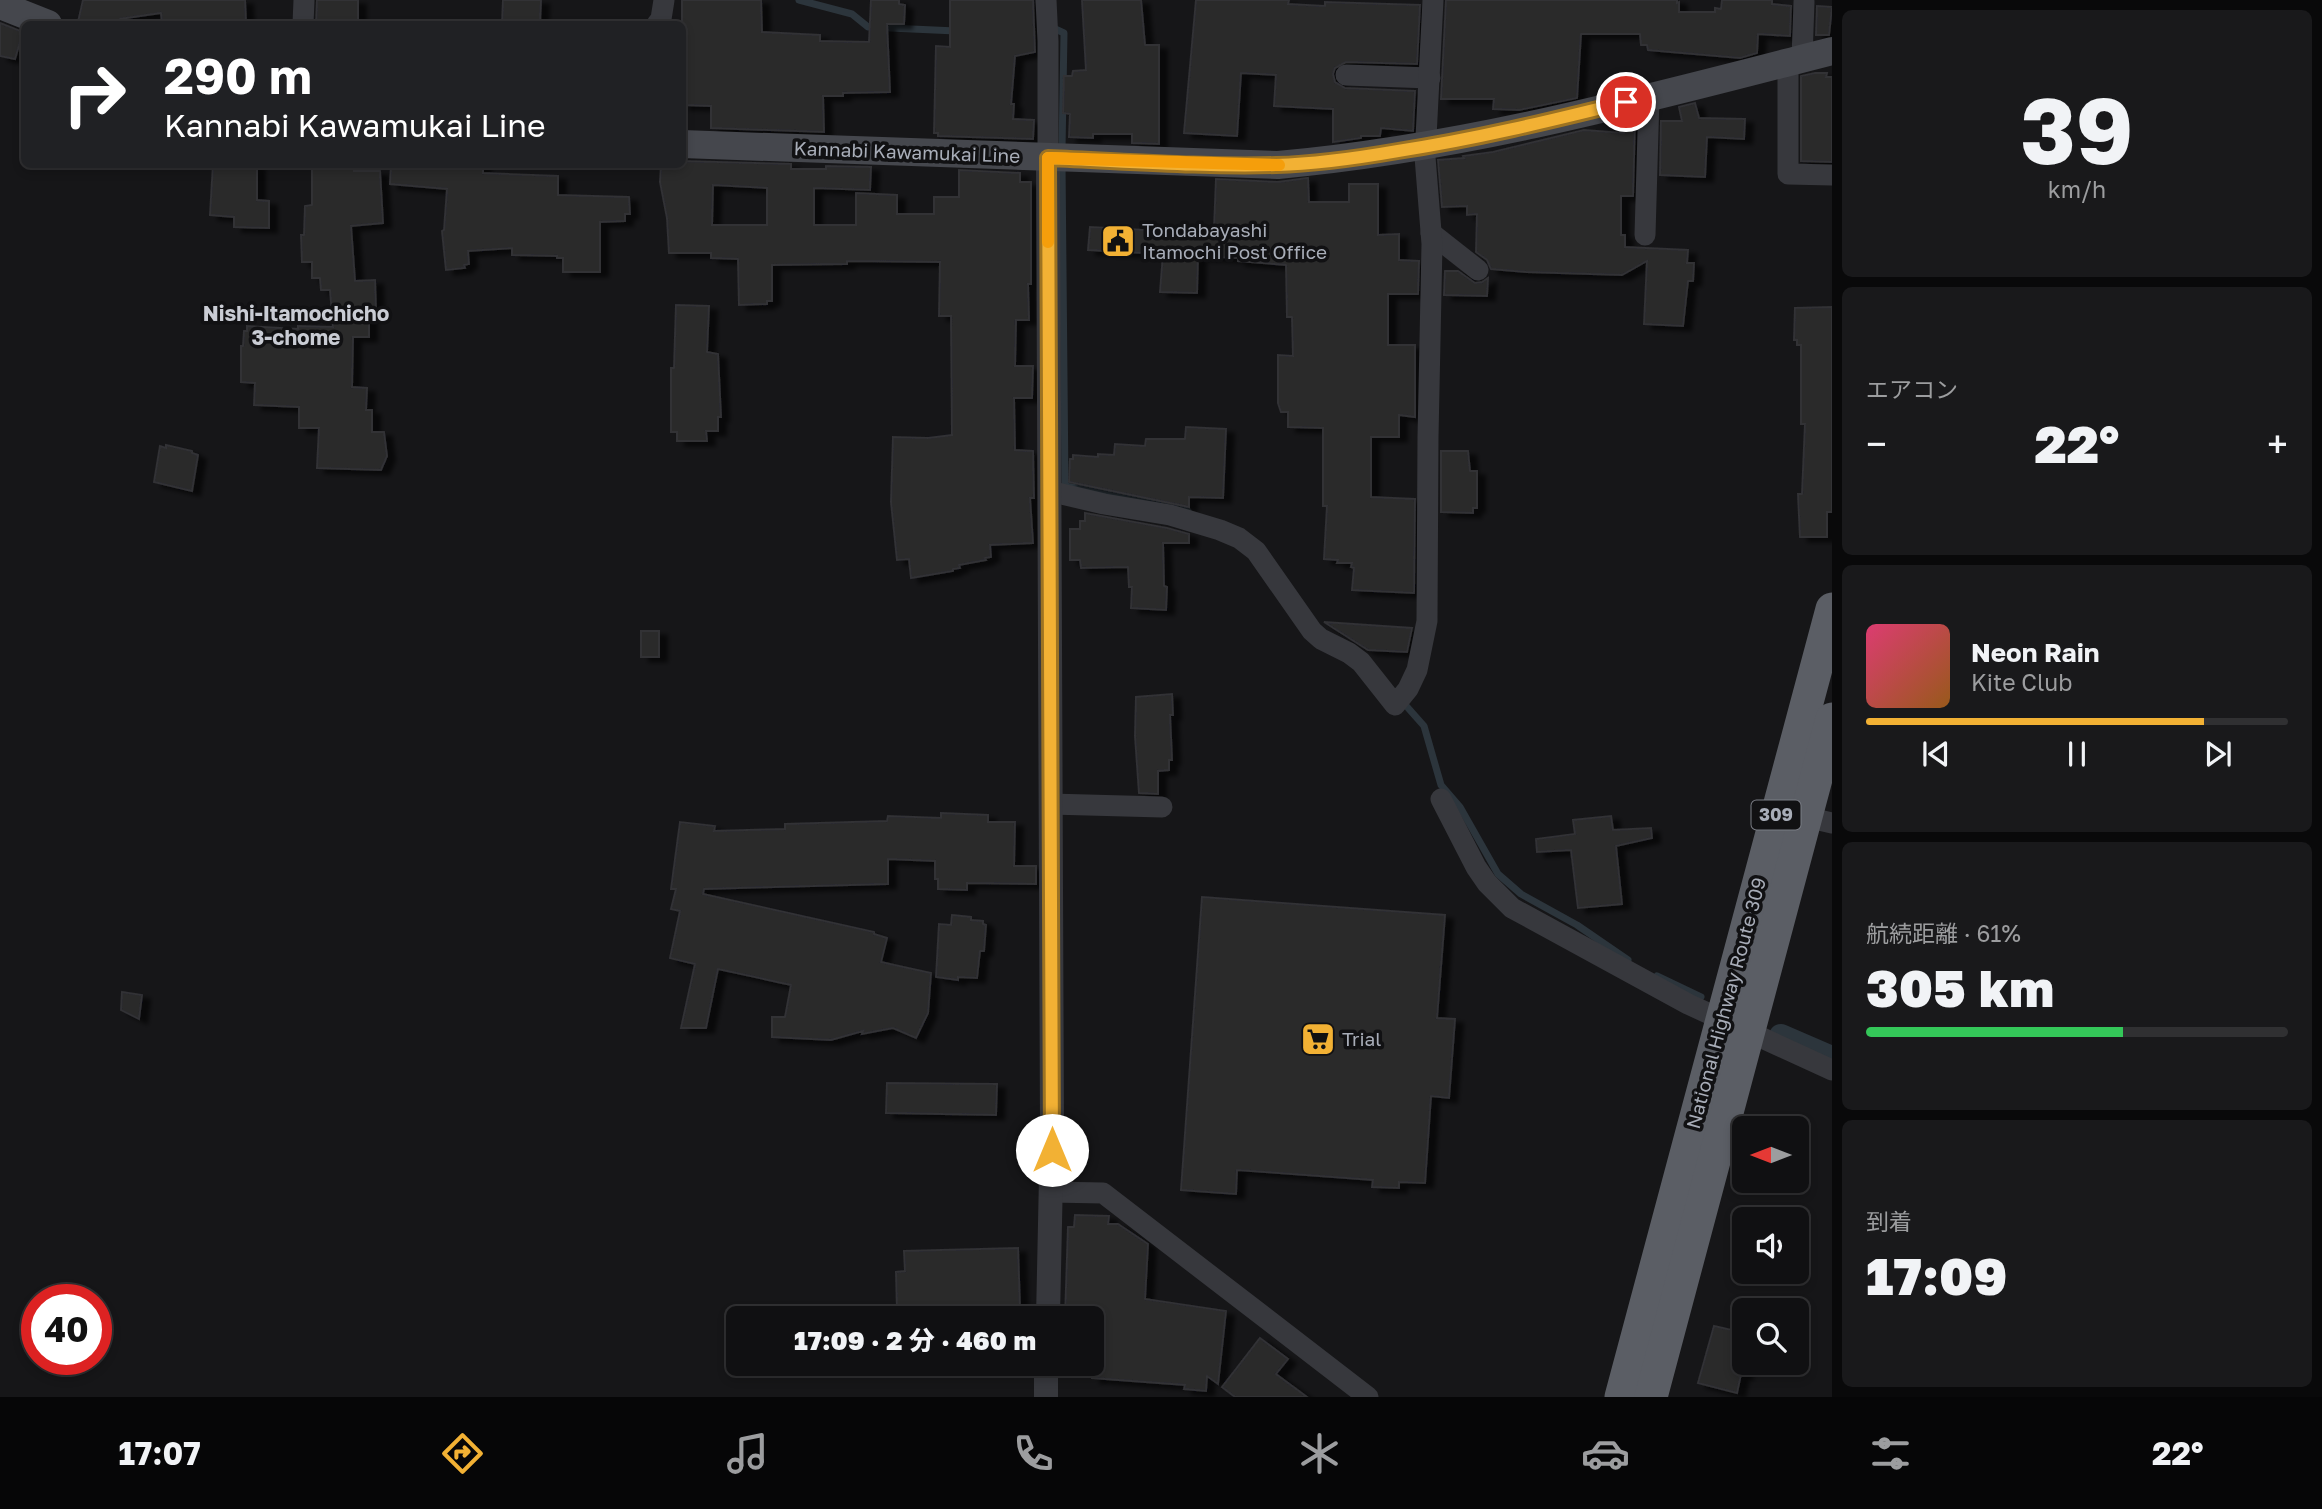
<!DOCTYPE html>
<html lang="ja">
<head>
<meta charset="utf-8">
<style>
	:root { --surface:#101012; --page:#19191b; --text:#f1f3f6; --muted:#9c9d9f; --line:#303032; --accent:#f2b134 }
	body { margin:0; font-family:"Golos Text","Noto Sans JP",sans-serif; background:var(--page); color:var(--text); height:100vh; display:flex; flex-direction:column; font-size:26px; white-space:nowrap }
	* { box-sizing:border-box; margin:0 }
	p { font-size:23px; color:var(--muted) }
	.icon { flex:none; width:38px; height:38px; fill:none; stroke:currentColor; stroke-width:2; stroke-linecap:round; stroke-linejoin:round }
	.map { position:relative; flex:1; overflow:hidden }
	.sheet { display:flex; flex-direction:column; gap:10px; padding:10px; background:#09090a; width:490px }
	.sheet>* { flex:none }
	.guide { position:absolute; left:21px; top:21px; width:665px; height:147px; border-radius:10px; box-shadow:0 4px 10px #0003,0 0 0 2px var(--line); background:#202124; color:#fff; overflow:hidden }
	.needle { width:46px; rotate:270deg }
	.controls { position:absolute; left:1732px; top:1116px; display:grid; gap:14px }
	.controls a { display:grid; place-items:center; width:77px; height:77px; border-radius:10px; background:var(--surface); box-shadow:0 4px 10px #0003,0 0 0 2px var(--line); font-size:35px }
	.speed { position:absolute; left:21px; top:1284px; display:flex; gap:14px; font-size:35px; font-weight:700; text-align:center }
	.speed>* { display:grid; place-content:center; width:91px; height:91px; border-radius:50%; background:var(--surface); box-shadow:0 4px 10px #0003,0 0 0 2px var(--line); line-height:1 }
	.speed .limit { border:10px solid #d22; background:#fff; color:#111 }
	.pin { position:absolute; display:grid; place-items:center; width:60px; height:60px; color:#fff; margin:-30px; border:4px solid #fff; border-radius:50%; box-shadow:0 2px 7px #0007 }
	.me { position:absolute; width:77px; margin:-38px; rotate:0deg; stroke-linejoin:round; filter:drop-shadow(0 0 5px #0008) }
	.turn { display:flex; align-items:center; gap:24px; height:147px; padding:0 28px; font-size:32px }
	.turn .icon { width:91px; height:91px; stroke-width:2.5 }
	.turn b { display:block; font-size:49px; line-height:60px }
	.big { font-size:52px; font-weight:800; line-height:1.1 }
	.sheet .card { flex:1; display:flex; flex-direction:column; justify-content:center; gap:10px; min-width:0; padding:0 24px; border-radius:10px; background:var(--page) }
	.sheet .dial { align-items:center; gap:0 }
	.dial b { font-size:91px; line-height:1 }
	.song { display:flex; align-items:center; gap:21px }
	.cover { width:84px; height:84px; border-radius:10px; background:linear-gradient(135deg,hsl(340 70% 55%),hsl(30 70% 35%)) }
	.played { height:7px; border-radius:4px; background:linear-gradient(90deg,var(--accent) 80%,var(--line) 80%) }
	.keys { display:flex; justify-content:space-around; direction:ltr }
	.heat { display:flex; justify-content:space-between; align-items:center; font-size:38px; direction:ltr }
	.charge { height:10px; border-radius:5px; background:linear-gradient(90deg,#34c759 61%,var(--line) 0) }
	.trip { position:absolute; left:726px; top:1306px; width:378px; height:70px; border-radius:10px; background:var(--surface); box-shadow:0 4px 10px #0003,0 0 0 2px var(--line); font-weight:800; line-height:70px; text-align:center }
	.tab-bar { display:flex; height:112px; justify-content:space-around; align-items:center; background:#060607; color:var(--muted) }
	.tab-bar .icon { width:49px; height:49px }
	.tab-bar .active { color:var(--accent) }
	.tab-bar b { font-size:32px; color:var(--text) }
	main { display:flex; flex:1; min-height:0 }
	.map>svg:first-child { display:block }
</style>
</head>
<body>
<main>
<div class="map">
<svg width="1832" height="1397" viewBox="0 0 1832 1397">
	<defs>
		<filter id="shadow"><feDropShadow dx="8" dy="4.5" stdDeviation="2" flood-color="#0009"/></filter>
	</defs>
	<rect width="100%" height="100%" fill="#161618"/>
	<g fill="none" stroke-linecap="round" stroke-linejoin="round">
		<!-- stream -->
		<g stroke="#2c353c" stroke-width="7">
			<path d="M799,0L852,14L868,27L956,31"/>
			<path d="M1051,27L1064,33L1062,150"/>
			<path d="M1062,162L1065,486L1174,504L1188,511"/>
			<path d="M1401,700L1424,726L1441,785L1460,807L1498,874L1521,894L1577,925L1628,960"/>
			<path d="M1657,976L1701,997"/>
		</g>
		<!-- canal -->
		<path stroke="#2c353c" stroke-width="24" d="M1781,1036L1832,1058"/>
	</g>
	<!-- building -->
	<g fill="#29292c" stroke="#303034" stroke-width="2" fill-rule="evenodd" filter="url(#shadow)">
		<path d="M83,0H245L246,22L243,24H162L161,13L120,19L119,24H88L78,22Z"/>
		<path d="M317,0H358V24H316Z"/>
		<path d="M503,0H541L540,24H502Z"/>
		<path d="M682,0H761L762,32L820,35V41L869,42L871,0H899V4L905,5L904,24H887L890,92L843,93V96H823L824,132L711,128V106L682,105Z"/>
		<path d="M950,0H1033L1035,52L1015,56L1011,104H1014L1013,119L1034,120L1033,139L938,136V133H934L936,46L950,47Z"/>
		<path d="M1082,0H1141L1145,45H1159V144L1132,143V134H1093V138L1069,137L1070,114L1063,113L1064,76H1072L1073,71L1086,70Z"/>
		<path d="M1196,0H1289L1288,4L1325,6V2L1420,5L1417,64L1346,62L1335,68L1333,74L1335,82L1345,88L1415,91L1413,131L1381,128L1380,136H1361V138L1333,142V109L1274,106L1276,75L1241,73L1237,136L1184,133Z"/>
		<path d="M1446,0H1677V3L1679,2V12H1715V8L1721,9L1722,0H1772V4L1791,6L1790,36L1758,34L1757,53L1740,58L1648,50L1647,45H1641L1640,34H1581L1577,98L1519,110L1493,109L1494,99H1441Z"/>
		<path d="M1817,6L1832,7L1829,35H1816Z"/>
		<path d="M0,23L23,32L15,59L0,56Z"/>
		<path d="M1815,73H1827L1826,77H1832V162L1801,161V76Z"/>
		<path d="M1695,103L1699,118L1745,119L1744,139L1707,137L1705,177L1660,175L1661,121H1682L1679,107Z"/>
		<path d="M1631,119L1635,120L1633,196H1621V235H1625V247L1688,250L1687,263H1694L1693,281H1688L1683,326L1644,324L1647,261L1622,275L1526,272L1491,269L1487,260L1476,252L1477,214L1467,215V206L1442,207L1438,160L1464,158L1463,156L1493,152L1584,130L1624,133L1626,120Z"/>
		<path d="M682,161L791,164V169H826V166L871,167L870,190L814,188V225H856V193L897,195V214H934V197H959V170L1020,173V182H1031V284H1028L1029,320H1016L1015,366H1033L1032,398H1014L1015,450L1033,451L1034,498H1030L1033,543L990,545L991,557L985,558L986,560L959,565L960,568L953,569V571L911,578L909,559L897,560L891,502L893,437L928,438L952,435L951,316H939L940,262L847,261V264L772,265V301H767V304L739,305L738,259L711,258V253H669L667,218L660,182L661,165L682,164ZM713,185L767,188V225H712Z"/>
		<path d="M213,164H257V200L269,201V228L234,227V217L210,215Z"/>
		<path d="M312,164H354V171H380L383,223L351,226L355,281L375,280L376,310H369V337H353L352,387L367,388L366,410H372V432H384L387,456L381,470L317,468L319,428H299V407L254,405L255,383L241,382V346H243L244,331H247V326L298,329V326L333,327L330,290H321L320,278H312V262H302L301,235H304L305,206L312,205Z"/>
		<path d="M391,164H483V173L558,176V195L629,197L630,214H625V221L600,222V272H563V258H557V256L512,255V248L468,251L469,264L464,265L465,268L446,270L442,231L444,230L447,189L390,184Z"/>
		<path d="M1308,178L1309,202H1349V184H1378V235L1399,234V260L1419,261L1418,294H1388V345H1415V417L1399,415V437H1371V497L1415,499L1414,593L1352,590L1354,568L1351,567L1352,563H1337L1338,560L1324,559L1327,506H1323V428L1288,427V412H1281L1278,403V355L1293,356L1292,317H1287L1286,265L1238,261V258L1198,256L1197,293L1160,292L1163,254L1088,250L1090,227L1145,230V226L1214,229L1216,179L1278,182Z"/>
		<path d="M1445,271H1458L1475,283L1482,282L1488,278L1487,296L1444,295Z"/>
		<path d="M676,305L709,306L707,352L718,354L721,417H718V431H706L707,441H677V432H671V368H674Z"/>
		<path d="M1832,307V512H1827V537H1800L1798,494H1802L1805,424H1801V345H1797V340H1794L1795,308Z"/>
		<path d="M1186,427L1226,429L1223,498L1189,497V507L1069,482L1070,459H1073V455L1098,457V454L1114,455L1115,444L1145,446L1146,439H1185Z"/>
		<path d="M166,445L192,451V453L198,455L192,491L154,482L160,446L166,448Z"/>
		<path d="M1441,451H1468L1470,471H1477V508H1473V513L1441,512Z"/>
		<path d="M1085,513L1167,528L1189,534V543H1163L1164,586L1167,587L1166,610L1131,608L1132,587H1129L1128,567L1081,568L1080,560H1070V529H1080V521H1085Z"/>
		<path d="M1324,622L1412,628L1407,652L1368,650Z"/>
		<rect x="641" y="631" width="18" height="26"/>
		<path d="M1172,694L1173,715H1170L1172,760H1169V770L1158,771V794L1139,793L1135,736L1136,697Z"/>
		<path d="M941,813L988,815V822H1015L1014,866H1036V884L967,883V890L938,889V879H935V861L888,859V884L704,889L703,894L874,932V934L887,938L881,962L931,973L928,1013L916,1038L893,1028L862,1034L863,1031L831,1040L772,1037V1017H785L791,985L718,969L706,1028H681L695,964L670,958L680,911L671,909L676,889H671L680,822L715,826L714,831L785,829V824L887,821L888,816L941,818Z"/>
		<path d="M1611,816L1613,830L1651,828L1652,838L1616,846L1622,904L1578,908L1571,850L1537,852L1536,839L1575,834L1573,820Z"/>
		<path d="M1202,897L1445,915L1437,1018L1455,1019L1449,1098L1431,1096L1425,1183L1399,1182V1188L1372,1187L1373,1180L1237,1170L1236,1194L1181,1190Z"/>
		<path d="M952,915L971,917V920L983,921V924L986,925L984,951H980L977,978L958,977V980L936,977L939,924L951,925Z"/>
		<path d="M122,992L142,995L139,1019L121,1010Z"/>
		<path d="M887,1083L997,1084L996,1115L886,1113Z"/>
		<path d="M1075,1215L1109,1216L1108,1224H1118L1148,1244L1145,1299L1226,1311L1218,1384L1207,1376L1206,1391L1184,1389L1185,1385L1092,1378V1318H1065L1068,1227H1074Z"/>
		<path d="M1018,1248L1020,1308H988V1318H905V1310H897L896,1272L905,1271L904,1251Z"/>
		<path d="M1714,1326L1745,1333V1375L1741,1374L1737,1393L1698,1383Z"/>
		<path d="M1260,1338L1288,1359L1276,1374L1307,1397H1235L1222,1387Z"/>
	</g>
	<g fill="none" stroke-linecap="round" stroke-linejoin="round">
		<!-- minor -->
		<g stroke="#37383d" stroke-width="21">
			<path d="M1046,0L1048,41V158"/>
			<path d="M303,24L304,0"/>
			<path d="M657,24L661,19L664,0"/>
			<path d="M1802,58L1804,2"/>
			<path d="M1788,62V174L1832,175"/>
			<path d="M1346,75L1430,78"/>
			<path d="M1431,233L1478,270"/>
			<path d="M1645,235L1649,97"/>
			<path d="M1049,491L1104,504L1170,515L1220,530L1239,538L1256,551L1312,631L1321,639L1349,653L1361,662L1395,705L1408,689L1417,670L1427,621L1428,437L1432,244L1425,157L1433,0"/>
			<path d="M1441,799L1476,867L1487,883L1512,908L1688,1004L1832,1070"/>
			<path d="M1050,804L1162,807"/>
			<path d="M1806,817L1832,823"/>
			<path d="M1051,1192L1103,1193L1368,1397"/>
		</g>
		<!-- tertiary -->
		<g stroke="#37383d" stroke-width="24">
			<path d="M1048,158L1052,1129L1048,1318"/>
			<path d="M1046,1397V1363"/>
		</g>
		<!-- secondary -->
		<g stroke="#45474d" stroke-width="28">
			<path d="M0,5L48,24"/>
			<path d="M682,144L1278,165C1467,148 1649,98 1832,51"/>
		</g>
		<!-- trunk -->
		<g stroke="#5b5e65" stroke-width="33">
			<path d="M1621,1397L1832,609"/>
			<path d="M1651,1397L1832,719"/>
		</g>
	</g>
	<g fill="none" stroke-linecap="round" stroke-linejoin="round">
		<!-- route casing -->
		<g stroke="#9d7322" stroke-width="18">
			<path id="route" d="M1052,1150L1048,158C1124,161 1200,167 1276,165C1317,164 1358,158 1398,151C1475,139 1550,121 1626,102"/>
		</g>
		<!-- route -->
		<use href="#route" stroke="#f2b134" stroke-width="12"/>
		<!-- slow -->
		<path stroke="#f59e0b" stroke-width="12" d="M1048,242V158L1279,165"/>
	</g>
	<!-- icons -->
	<defs>
		<g id="civic-square" transform="scale(1.75)"><rect x="-9" y="-9" width="18" height="18" rx="4" fill="#f2b134" stroke="#111113"/><path d="M-.6-6.5H3V-4.5H.6V-3L4-1V1h2V6H-6V1h2V-1L-.6-3ZM-1.2 2.5V6h2.4V2.5Z" fill="#111"/></g>
		<g id="supermarket-square" transform="scale(1.75)"><rect x="-9" y="-9" width="18" height="18" rx="4" fill="#f2b134" stroke="#111113"/><path d="M-6-5.5h2.5l.6 2H6L4.5 2H-2.5L-4.4-4H-6ZM-1.5 3.2a1.3 1.3 0 1 0 .1 0ZM3 3.2a1.3 1.3 0 1 0 .1 0Z" fill="#111"/></g>
	</defs>
	<g fill-rule="evenodd">
		<use href="#civic-square" x="1118" y="241"/>
		<use href="#supermarket-square" x="1318" y="1039"/>
	</g>
	<g text-anchor="middle" stroke-width="7" stroke-linejoin="round" paint-order="stroke">
		<!-- shield labels -->
		<rect fill="#111113" stroke="#7b7e86" stroke-width="2" x="1751.5" y="800.5" width="49" height="29" rx="5"/>
		<g font-size="18" font-weight="bold" fill="#a8adb8">
			<text x="1776" y="821">309</text>
		</g>
		<!-- street labels -->
		<g font-size="19" fill="#a8adb8" stroke="#111113">
			<text transform="translate(907 152) rotate(2)" y="7">Kannabi Kawamukai Line</text>
			<text transform="translate(1726 1003) rotate(-75)" y="7">National Highway Route 309</text>
		</g>
		<!-- poi labels -->
		<g font-size="19" fill="#a8adb8" stroke="#111113" text-anchor="start">
			<text x="1142" y="237">Tondabayashi<tspan x="1142" dy="22">Itamochi Post Office</tspan></text>
			<text x="1342" y="1046">Trial</text>
		</g>
		<!-- neighbourhood labels -->
		<g font-size="21" font-weight="bold" fill="#c9ccd4" stroke="#111113">
			<text x="296" y="321">Nishi-Itamochicho<tspan x="296" dy="24">3-chome</tspan></text>
		</g>
	</g>
</svg>
<div class="controls">
<a><svg class="needle" viewBox="-14 -14 28 28"><path d="M0-13l5 13h-10z" fill="#e53935"/><path d="M0 13l5-13h-10z" fill="#9c9d9f"/></svg></a>
<a><svg class="icon" aria-label="sound" viewBox="0 0 24 24"><path d="M4 9h4l5-4v14l-5-4H4zM17 9q2 3 0 6"/></svg></a>
<a><svg class="icon" aria-label="search" viewBox="0 0 24 24"><circle cx="10" cy="10" r="6"/><path d="M15 15l6 6"/></svg></a>
</div>
<div class="speed"><div class="limit">40</div></div>
<div class="pin" style="left:1626px;top:102px;background:#d93025"><svg class="icon" aria-label="arrive" viewBox="0 0 24 24"><path d="M6 21V4h12l-3 4 3 4H6"/></svg></div>
<svg class="me" style="left:1052px;top:1150px" viewBox="-20 -20 40 40"><circle r="19" fill="#fff"/><path d="M0-13L10 11 0 6-10 11z" fill="#f2b134"/></svg>
<div class="trip">17:09 · 2 分 · 460 m</div>
<div class="guide">
<div class="turn"><svg class="icon" aria-label="right" viewBox="0 0 24 24"><path d="M7 20v-9h11M14 6l5 5-5 5"/></svg><div><b>290 m</b>Kannabi Kawamukai Line</div></div>
</div>
</div>
<section class="sheet">
<div class="card dial"><b>39</b><p>km/h</p></div>
<div class="card"><p>エアコン</p>
<div class="heat"><a>−</a><b class="big">22°</b><a>+</a></div>
</div>
<div class="card">
<div class="song"><i class="cover"></i><div><b>Neon Rain</b><p>Kite Club</p></div></div>
<div class="played"></div>
<div class="keys"><svg class="icon" aria-label="previous" viewBox="0 0 24 24"><path d="M18 5L8 12l10 7zM5 5v14"/></svg><svg class="icon" aria-label="pause" viewBox="0 0 24 24"><path d="M8 5v14M16 5v14"/></svg><svg class="icon" aria-label="next" viewBox="0 0 24 24"><path d="M6 5l10 7-10 7zM19 5v14"/></svg></div>
</div>
<div class="card"><p>航続距離 · 61%</p><b class="big">305 km</b><div class="charge"></div></div>
<div class="card"><p>到着</p><b class="big">17:09</b></div>
</section>
</main>
<nav class="tab-bar">
<b>17:07</b>
<svg class="icon active" aria-label="directions" viewBox="0 0 24 24"><path d="M12 3l9 9-9 9-9-9zM9 14v-3h6M13 9l2 2-2 2"/></svg>
<svg class="icon" aria-label="music" viewBox="0 0 24 24"><path d="M9 18V5l10-2v13"/><circle cx="6" cy="18" r="3"/><circle cx="16" cy="16" r="3"/></svg>
<svg class="icon" aria-label="phone" viewBox="0 0 24 24"><path d="M5 4h4l2 5-3 2q2 4 5 5l2-3 5 2v4C11 20 4 13 5 4z"/></svg>
<svg class="icon" aria-label="climate" viewBox="0 0 24 24"><path d="M12 3v18M4 7l16 10M4 17L20 7"/></svg>
<svg class="icon" aria-label="car" viewBox="0 0 24 24"><path d="M5 17H2v-5l4-1 3-4h7l3 4 3 1v5h-3M9 17h6M6 11h13"/><circle cx="7" cy="17" r="2"/><circle cx="17" cy="17" r="2"/></svg>
<svg class="icon" aria-label="filters" viewBox="0 0 24 24"><path d="M4 7h16M4 17h16"/><circle cx="9" cy="7" r="2"/><circle cx="15" cy="17" r="2"/></svg>
<b>22°</b>
</nav>
</body>
</html>
